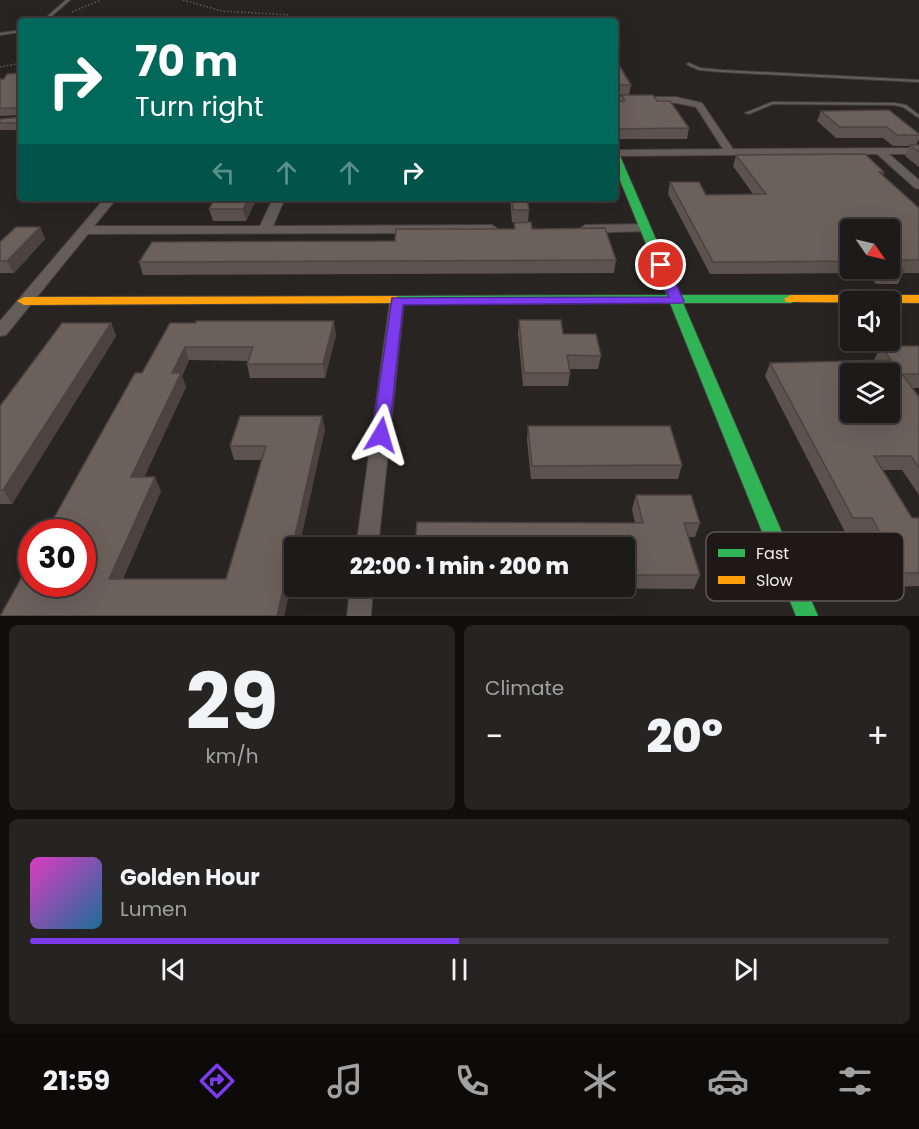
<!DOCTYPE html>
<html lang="en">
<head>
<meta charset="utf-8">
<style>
	:root { --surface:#1d1b1a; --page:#252423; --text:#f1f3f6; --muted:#a0a1a2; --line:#3b3939; --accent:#7c3aed }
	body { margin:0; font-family:Poppins,sans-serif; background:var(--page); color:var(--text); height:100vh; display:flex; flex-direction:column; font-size:22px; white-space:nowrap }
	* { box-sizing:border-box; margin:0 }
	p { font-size:20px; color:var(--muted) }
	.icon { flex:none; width:33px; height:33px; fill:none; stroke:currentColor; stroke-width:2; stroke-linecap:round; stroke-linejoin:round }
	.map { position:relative; height:616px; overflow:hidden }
	.panel { display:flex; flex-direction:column; gap:9px; padding:9px; background:#100f0e; flex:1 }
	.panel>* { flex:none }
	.top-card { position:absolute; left:18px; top:18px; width:600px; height:183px; border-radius:6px; box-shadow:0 6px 24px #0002,0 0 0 2px var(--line); background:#00695c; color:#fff; overflow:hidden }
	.needle { width:39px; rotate:124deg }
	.buttons { position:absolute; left:840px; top:219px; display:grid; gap:12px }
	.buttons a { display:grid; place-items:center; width:60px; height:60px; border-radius:6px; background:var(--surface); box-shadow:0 6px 24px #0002,0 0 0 2px var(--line); font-size:30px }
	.speed { position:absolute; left:18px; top:519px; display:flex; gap:12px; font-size:30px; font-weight:700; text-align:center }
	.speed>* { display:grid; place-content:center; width:78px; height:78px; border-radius:50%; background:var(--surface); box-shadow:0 6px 24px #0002,0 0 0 2px var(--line); line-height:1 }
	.speed .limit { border:9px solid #d22; background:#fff; color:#111 }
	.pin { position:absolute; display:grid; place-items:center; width:51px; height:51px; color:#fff; margin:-26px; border:3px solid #fff; border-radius:50%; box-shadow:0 2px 6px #0007 }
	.me { position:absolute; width:66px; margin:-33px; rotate:7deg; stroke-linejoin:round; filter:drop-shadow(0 0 4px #0008) }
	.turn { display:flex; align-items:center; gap:21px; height:126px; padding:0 18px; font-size:27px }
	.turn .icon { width:78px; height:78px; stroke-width:2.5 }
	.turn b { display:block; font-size:42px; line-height:51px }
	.lanes { display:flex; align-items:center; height:57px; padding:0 18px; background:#0003; justify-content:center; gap:30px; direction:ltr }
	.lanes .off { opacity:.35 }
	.big { font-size:45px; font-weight:800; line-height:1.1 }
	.panel .tile { flex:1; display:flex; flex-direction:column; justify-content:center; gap:9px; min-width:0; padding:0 21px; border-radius:9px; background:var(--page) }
	.panel .dial { align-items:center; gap:0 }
	.dial b { font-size:78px; line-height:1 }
	.song { display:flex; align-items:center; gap:18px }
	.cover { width:72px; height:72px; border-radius:9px; background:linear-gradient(135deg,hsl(310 70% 55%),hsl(200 70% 35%)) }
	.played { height:6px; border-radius:3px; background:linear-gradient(90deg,var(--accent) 50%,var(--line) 50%) }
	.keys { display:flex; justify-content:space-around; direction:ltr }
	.heat { display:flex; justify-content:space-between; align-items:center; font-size:33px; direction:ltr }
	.panel .tiles { flex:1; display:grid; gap:9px; grid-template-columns:1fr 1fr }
	.tile:last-child { grid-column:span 2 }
	.trip { position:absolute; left:284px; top:537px; width:351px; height:60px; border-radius:6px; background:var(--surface); box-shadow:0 6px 24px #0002,0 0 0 2px var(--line); font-weight:800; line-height:60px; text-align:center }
	.tab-bar { display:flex; height:96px; justify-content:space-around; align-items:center; background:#0c0b0a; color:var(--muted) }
	.tab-bar .icon { width:42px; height:42px }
	.tab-bar .active { color:var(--accent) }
	.tab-bar b { font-size:27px; color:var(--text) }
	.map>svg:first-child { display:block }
</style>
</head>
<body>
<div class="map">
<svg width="919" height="616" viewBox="0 0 919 616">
	<rect width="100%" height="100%" fill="#272422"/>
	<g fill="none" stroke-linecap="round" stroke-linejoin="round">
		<!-- lane casing -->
		<g stroke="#42403f" stroke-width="2">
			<g id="lane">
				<path d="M66,0H70L46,21H42Z"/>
				<path d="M21,30V32L0,35V33Z"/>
				<path d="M689,63L700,68L722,70L919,80V82L722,72L699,70L688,65L687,64Z"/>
				<path d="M772,102L894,103L906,105L919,115V118L903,107L894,105L773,104L749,114L745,113Z"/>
			</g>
		</g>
		<!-- street casing -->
		<g stroke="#42403f" stroke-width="2">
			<g id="street">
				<path d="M615,97H676L702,103L733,149L919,148V154H889L919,180V189L915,188L877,154L615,156V150L723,149L696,107L676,103H615Z"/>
				<path d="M105,198H117L94,226H260L273,198H285L273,226L492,225L498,229L492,233L88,234L6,335L0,336V321Z"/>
				<path d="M645,224L651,228L649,231L585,233L579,229L585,225Z"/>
				<path d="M397,297L404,301L378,548H356L390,301Z"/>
				<path d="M350,586H373L371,616H347Z"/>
			</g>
		</g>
		<!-- fast casing -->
		<g stroke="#42403f" stroke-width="2">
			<path id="fast" d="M615,153L620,156L680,295H791L798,299L791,303H683L818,616H796L670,303L396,304L389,300L396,296L667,295L615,168Z"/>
		</g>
		<!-- slow casing -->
		<g stroke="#42403f" stroke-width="2">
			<g id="slow">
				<path d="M791,295H919V303L786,302L784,299Z"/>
				<path d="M396,296L403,300L401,303L24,305L17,301L24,297Z"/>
			</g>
		</g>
		<!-- path -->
		<g stroke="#625c5a" stroke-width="1.5" stroke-dasharray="1.5 2" stroke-linecap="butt">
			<path d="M183,0L222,11L290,15"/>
			<path d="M72,12L101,0"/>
			<path d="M0,67L21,63"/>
		</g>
		<!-- lane -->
		<use href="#lane" fill="#645d5a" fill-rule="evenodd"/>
		<!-- street -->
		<use href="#street" fill="#645d5a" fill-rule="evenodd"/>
		<!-- fast -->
		<use href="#fast" fill="#30b455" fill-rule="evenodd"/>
		<!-- slow -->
		<use href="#slow" fill="#ff9f0a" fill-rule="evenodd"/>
	</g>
	<!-- wall -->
	<g fill="#5d534e" fill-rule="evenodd">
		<path d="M615,67L631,85L629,95H615Z"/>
		<path d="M21,73V130H0V119L20,117V115L0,116V79H4Z"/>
		<path d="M622,95L657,101L689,128L687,139H615V101H621Z"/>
		<path d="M821,111L919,134V139L916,145H919V167L905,156L910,146H893L883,138H836L817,121Z"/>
		<path d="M736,155L884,172L883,175L919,208V273H903L898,284H876L867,273L710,274L668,194L670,182L706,195L753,194L733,166ZM850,230L890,268H850Z"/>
		<path d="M215,198H257L246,221H213L209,209Z"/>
		<path d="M510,198H572V201H527L529,210L528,222H512Z"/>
		<path d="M514,223L616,260L614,273L143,275L139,262L395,241L514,229Z"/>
		<path d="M40,227L45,239L14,273H0V261Z"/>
		<path d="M519,320L563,334L601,356L598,369H570V373L568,386H523L518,333Z"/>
		<path d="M111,323L116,336L12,504H0V406Z"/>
		<path d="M196,323L336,335L325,378H250L247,364L248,361L189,360L182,376L186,387L144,477L161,491L123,579H226L262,460H234L230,446L322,416L325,430L294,548V571L284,616H0L142,373Z"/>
		<path d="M881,346H919V388H912L919,397V495L902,470H883L912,518H919V586L892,587L863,532H845L765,376L770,363L874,360Z"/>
		<path d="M528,426L682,465L678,479H531L527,440Z"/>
		<path d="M636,495L700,523L695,537H688L700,575L694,589L414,587L624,586V548L635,523L632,509Z"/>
	</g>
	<!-- shaded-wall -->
	<g fill="#4c4340">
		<path d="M249,198H257L246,221L243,209Z"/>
		<path d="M40,227L45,239L14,273L7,261Z"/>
		<path d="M334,321L336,335L325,378L323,364Z"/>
		<path d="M111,323L116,336L12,504L3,490Z"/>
		<path d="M185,347L189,360L182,376L186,387L138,491L131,477L172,373Z"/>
		<path d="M322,416L325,430L299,548H294V571L284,616H277Z"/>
		<path d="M155,477L161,491L117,592L109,579Z"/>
	</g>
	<!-- building -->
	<g fill="#6c605b" stroke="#4c4340" stroke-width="1.5" fill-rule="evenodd">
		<path d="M619,65L631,85H617L615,82V67Z"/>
		<path d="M21,73V123H0V119L20,117V110L18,108H0V79H4L7,74Z"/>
		<path d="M622,95H653L657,101H670L689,128L615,129V101H625Z"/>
		<path d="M889,110L919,134V135H897L887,127H840L821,111Z"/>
		<path d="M910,145H919V152Z"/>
		<path d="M865,154L884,172H879L919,208V260H895L904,271H882L880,268H890V230H850V261L713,262L670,182H699L706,195L766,194L736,155Z"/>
		<path d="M215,198H249L243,209H209Z"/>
		<path d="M512,198H527L529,210H513Z"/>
		<path d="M531,222L532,229L605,228L616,260L139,262L152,242L395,241L396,229H515L514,223Z"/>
		<path d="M16,227H40L7,261H0V242Z"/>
		<path d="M519,320H561L563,334H596L601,356L567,355L570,373H524Z"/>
		<path d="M196,321H334L323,364H247L253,347H185L172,373H181L131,477H155L109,579H226L266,446H230L240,416H322L277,616H0L32,559V584H82V532H46L135,373H142L170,323H196Z"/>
		<path d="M62,323H111L3,490H0V406Z"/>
		<path d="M881,346H919V374H902L919,397V468L911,456H874L912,518H919V573H902L872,518H853L770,363L891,360ZM850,374H890V412H850Z"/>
		<path d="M528,426H670L682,465L532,466Z"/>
		<path d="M636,495H691L700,523H684L700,575H624V548H415L417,522L643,523Z"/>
	</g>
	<!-- route -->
	<path fill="#7c3aed" stroke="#51269a" stroke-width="1.5" d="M661,261L667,265L684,301L682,303L403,305L389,435L387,440L381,442L375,440L372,435L392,298L669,297L655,265Z"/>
	<!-- legend -->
	<rect x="706" y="532" width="198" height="69" rx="9" fill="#1e1917" stroke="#5d5857" stroke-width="1.5"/>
	<rect x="718" y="549" width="27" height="8" fill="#30b455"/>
	<rect x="718" y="576" width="27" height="8" fill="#ff9f0a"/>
	<g font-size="16" fill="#f0eceb">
		<text x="756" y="559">Fast</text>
		<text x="756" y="586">Slow</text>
	</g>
</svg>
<div class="buttons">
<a><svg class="needle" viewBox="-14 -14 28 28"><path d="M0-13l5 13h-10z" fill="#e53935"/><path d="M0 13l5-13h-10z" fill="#a0a1a2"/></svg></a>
<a><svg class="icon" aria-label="sound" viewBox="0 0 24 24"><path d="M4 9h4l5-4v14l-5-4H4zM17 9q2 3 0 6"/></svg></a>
<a><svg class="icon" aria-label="layers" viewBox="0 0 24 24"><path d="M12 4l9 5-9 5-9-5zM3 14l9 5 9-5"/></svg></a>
</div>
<div class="speed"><div class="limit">30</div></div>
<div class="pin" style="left:661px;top:265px;background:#d93025"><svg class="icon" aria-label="arrive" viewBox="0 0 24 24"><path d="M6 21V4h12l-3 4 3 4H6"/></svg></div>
<svg class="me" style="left:381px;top:435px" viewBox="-20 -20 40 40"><path d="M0-17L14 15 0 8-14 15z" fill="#7c3aed" stroke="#fff" stroke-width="4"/></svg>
<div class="trip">22:00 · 1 min · 200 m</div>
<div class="top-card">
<div class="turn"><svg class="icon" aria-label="right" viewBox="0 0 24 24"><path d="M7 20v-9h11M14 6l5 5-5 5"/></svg><div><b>70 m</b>Turn right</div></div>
<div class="lanes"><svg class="icon off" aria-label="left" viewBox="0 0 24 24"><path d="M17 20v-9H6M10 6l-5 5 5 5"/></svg><svg class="icon off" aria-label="ahead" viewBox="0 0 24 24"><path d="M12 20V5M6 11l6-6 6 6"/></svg><svg class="icon off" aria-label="ahead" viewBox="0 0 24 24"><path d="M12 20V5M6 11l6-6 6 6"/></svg><svg class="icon" aria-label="right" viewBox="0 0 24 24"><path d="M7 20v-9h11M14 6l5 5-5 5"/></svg></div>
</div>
</div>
<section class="panel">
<div class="tiles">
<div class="tile dial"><b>29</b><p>km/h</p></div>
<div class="tile"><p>Climate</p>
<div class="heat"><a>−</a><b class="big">20°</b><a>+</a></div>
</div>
<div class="tile">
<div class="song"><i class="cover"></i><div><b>Golden Hour</b><p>Lumen</p></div></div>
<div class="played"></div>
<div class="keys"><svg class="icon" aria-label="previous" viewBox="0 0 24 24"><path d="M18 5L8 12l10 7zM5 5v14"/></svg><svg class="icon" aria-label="pause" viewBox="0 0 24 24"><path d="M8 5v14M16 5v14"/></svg><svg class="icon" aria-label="next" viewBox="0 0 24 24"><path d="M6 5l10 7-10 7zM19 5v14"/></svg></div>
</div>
</div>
</section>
<nav class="tab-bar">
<b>21:59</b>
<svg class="icon active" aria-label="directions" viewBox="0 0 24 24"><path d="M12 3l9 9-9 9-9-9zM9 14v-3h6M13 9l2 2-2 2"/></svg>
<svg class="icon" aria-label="music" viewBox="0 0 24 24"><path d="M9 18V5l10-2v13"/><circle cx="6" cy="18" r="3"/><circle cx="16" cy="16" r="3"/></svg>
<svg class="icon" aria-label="phone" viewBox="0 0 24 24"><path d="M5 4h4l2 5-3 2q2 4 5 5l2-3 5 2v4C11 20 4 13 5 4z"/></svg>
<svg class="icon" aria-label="climate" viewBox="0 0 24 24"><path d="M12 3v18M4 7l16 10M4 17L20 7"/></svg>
<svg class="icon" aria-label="car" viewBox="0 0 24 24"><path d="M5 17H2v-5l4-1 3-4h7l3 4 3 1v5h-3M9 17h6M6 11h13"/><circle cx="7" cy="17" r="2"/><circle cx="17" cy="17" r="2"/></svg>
<svg class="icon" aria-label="filters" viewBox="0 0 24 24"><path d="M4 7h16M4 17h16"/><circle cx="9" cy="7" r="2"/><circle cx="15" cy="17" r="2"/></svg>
</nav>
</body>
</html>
